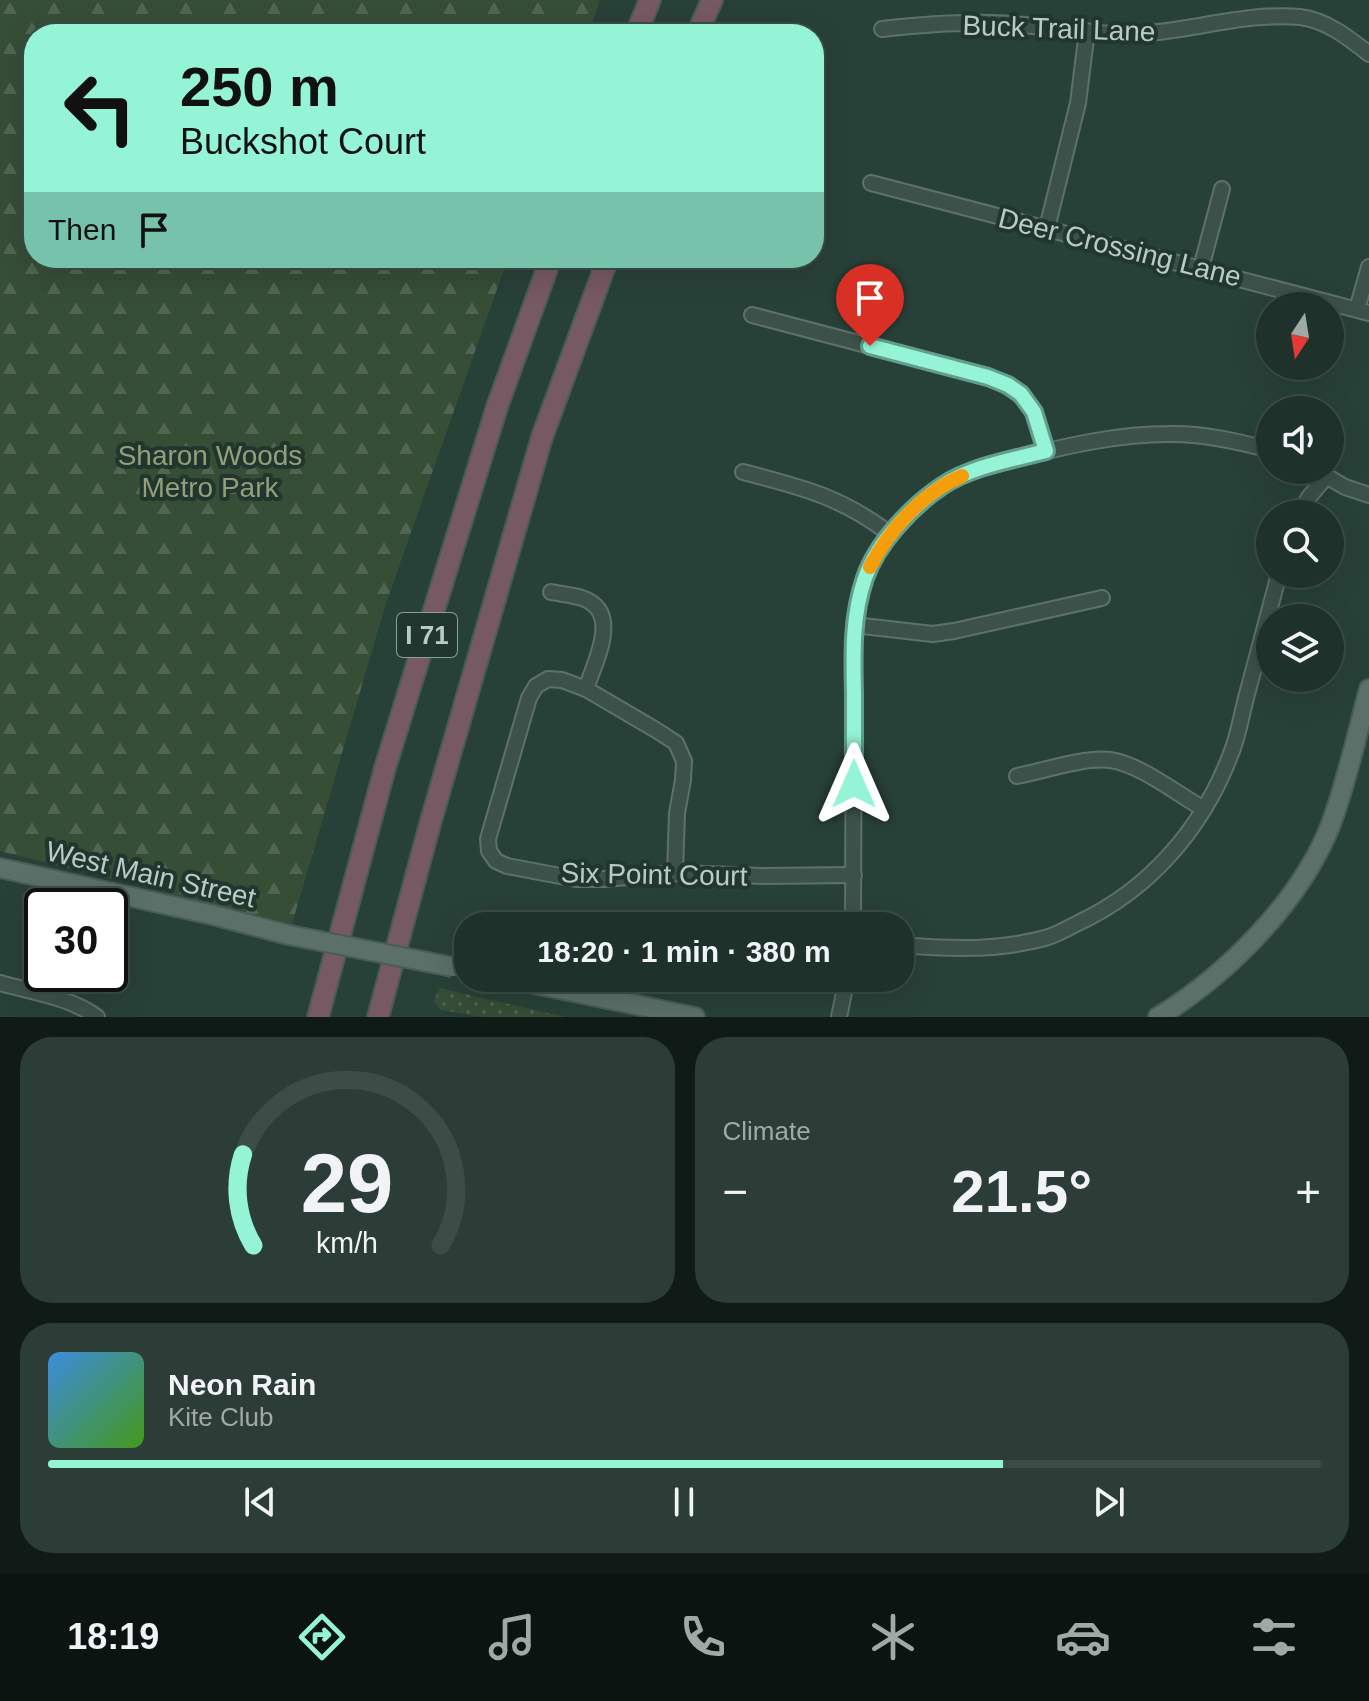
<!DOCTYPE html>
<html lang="en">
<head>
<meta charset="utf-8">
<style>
	:root { --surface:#1e312a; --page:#2b3d36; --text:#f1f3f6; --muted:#a1a9a8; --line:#3c4c47; --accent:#95f3d6 }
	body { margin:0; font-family:Arial,sans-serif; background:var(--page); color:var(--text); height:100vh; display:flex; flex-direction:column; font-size:30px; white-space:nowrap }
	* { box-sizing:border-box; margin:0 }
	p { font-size:26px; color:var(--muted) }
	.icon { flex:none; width:44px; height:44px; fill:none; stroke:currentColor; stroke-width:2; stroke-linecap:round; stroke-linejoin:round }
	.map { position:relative; height:1017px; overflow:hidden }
	.panel { display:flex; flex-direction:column; gap:20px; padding:20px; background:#101b17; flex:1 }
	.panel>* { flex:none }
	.hud { position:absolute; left:24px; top:24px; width:800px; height:244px; border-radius:32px; box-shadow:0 8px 32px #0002,0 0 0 2px var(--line); background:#95f3d6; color:#111; overflow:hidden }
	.needle { width:52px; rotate:192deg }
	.tools { position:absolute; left:1256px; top:292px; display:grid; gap:16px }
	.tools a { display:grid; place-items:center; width:88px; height:88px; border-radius:50%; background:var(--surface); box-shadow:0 8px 32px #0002,0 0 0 2px var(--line); font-size:40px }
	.speed { position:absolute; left:24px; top:888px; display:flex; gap:16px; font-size:40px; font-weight:700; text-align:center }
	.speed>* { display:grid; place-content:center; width:104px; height:104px; border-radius:50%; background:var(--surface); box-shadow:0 8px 32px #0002,0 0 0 2px var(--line); line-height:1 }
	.speed .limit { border:4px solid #111; border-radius:12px; background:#fff; color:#111 }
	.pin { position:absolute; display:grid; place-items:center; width:68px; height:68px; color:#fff; margin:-82px -34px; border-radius:50% 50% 50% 0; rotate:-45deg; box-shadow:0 0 8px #0007 }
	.pin .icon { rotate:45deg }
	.me { position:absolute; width:88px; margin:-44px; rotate:0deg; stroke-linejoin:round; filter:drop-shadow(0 0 6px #0008) }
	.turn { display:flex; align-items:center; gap:28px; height:168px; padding:0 24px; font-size:36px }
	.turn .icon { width:104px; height:104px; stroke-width:2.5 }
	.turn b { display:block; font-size:56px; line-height:68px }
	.then { display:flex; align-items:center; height:76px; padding:0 24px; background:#0003; gap:16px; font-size:30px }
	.big { font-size:60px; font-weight:700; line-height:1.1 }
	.panel .tile { flex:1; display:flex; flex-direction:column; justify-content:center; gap:12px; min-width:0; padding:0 28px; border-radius:32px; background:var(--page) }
	.panel .dial { align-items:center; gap:0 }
	.dial svg { height:208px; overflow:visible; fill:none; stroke:var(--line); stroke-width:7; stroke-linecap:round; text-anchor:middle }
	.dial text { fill:var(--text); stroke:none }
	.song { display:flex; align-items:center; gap:24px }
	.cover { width:96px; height:96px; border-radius:12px; background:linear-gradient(135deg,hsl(210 70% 55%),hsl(100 70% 35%)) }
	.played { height:8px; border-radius:4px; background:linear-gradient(90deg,var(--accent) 75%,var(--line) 75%) }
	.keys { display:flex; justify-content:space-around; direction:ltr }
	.heat { display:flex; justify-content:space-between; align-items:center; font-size:44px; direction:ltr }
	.panel .tiles { flex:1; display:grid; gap:20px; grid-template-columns:1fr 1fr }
	.tile:last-child { grid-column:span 2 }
	.trip { position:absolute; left:454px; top:912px; width:460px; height:80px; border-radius:32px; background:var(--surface); box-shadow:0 8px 32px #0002,0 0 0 2px var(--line); font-weight:700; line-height:80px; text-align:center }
	.tabs { display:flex; height:128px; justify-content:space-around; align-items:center; background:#0c1411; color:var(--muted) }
	.tabs .icon { width:56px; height:56px }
	.tabs .selected { color:var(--accent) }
	.tabs b { font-size:36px; color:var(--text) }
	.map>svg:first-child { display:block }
</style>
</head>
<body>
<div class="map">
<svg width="1369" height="1017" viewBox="0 0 1369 1017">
	<defs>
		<pattern id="grass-dots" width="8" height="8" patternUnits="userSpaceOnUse" patternTransform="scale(2)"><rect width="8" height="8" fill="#364d36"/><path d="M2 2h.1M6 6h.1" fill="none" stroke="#516552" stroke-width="1.8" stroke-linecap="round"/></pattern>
		<pattern id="forest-firs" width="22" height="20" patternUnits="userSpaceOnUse" patternTransform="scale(2)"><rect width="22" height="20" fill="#364d36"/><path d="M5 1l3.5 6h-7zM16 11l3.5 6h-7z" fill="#516552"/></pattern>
	</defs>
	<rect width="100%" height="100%" fill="#284138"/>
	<!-- grass -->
	<path fill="url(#grass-dots)" d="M439,988L566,1017H483L441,1010L434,1002Z"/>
	<!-- forest -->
	<path fill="url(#forest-firs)" d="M0,0H600L588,34H34V258H508L386,603L292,924L0,851Z"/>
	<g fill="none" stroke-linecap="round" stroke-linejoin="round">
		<!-- minor casing -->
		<g stroke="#5d716a" stroke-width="18">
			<g id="minor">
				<path d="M882,29C918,25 955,22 992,23C1040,24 1089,36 1137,34C1191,31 1247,12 1300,17C1326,20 1349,38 1369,54"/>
				<path d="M871,183L1369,313"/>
				<path d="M1047,228L1078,103L1087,31"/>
				<path d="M1201,268L1222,189"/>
				<path d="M1357,309L1369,267"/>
				<path d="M752,315L988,377C1029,394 1036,410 1046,451"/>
				<path d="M1316,470L1345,487L1369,495"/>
				<path d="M743,472C801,487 842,497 890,534"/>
				<path d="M1299,514L1309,497L1326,477"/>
				<path d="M551,592C561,594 572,595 582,598C623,612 594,663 586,689"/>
				<path d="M854,625L933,634L954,631L1102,598"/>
				<path d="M1017,776C1043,771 1084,757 1110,760C1140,764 1177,794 1204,809"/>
				<path d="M675,873L677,813L683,780L684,761L676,743L656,730L586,689L562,680L548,679L536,686L529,698L488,839L489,851L496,861L507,866L576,879H604L675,873L763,876L854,875"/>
				<path d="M853,926L854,625C857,609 860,592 865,577C878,543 912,505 943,485C967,470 996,464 1023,457C1070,445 1120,434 1168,434C1202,433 1237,441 1270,450"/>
				<path d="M900,945C949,949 997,951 1045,938C1057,935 1068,928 1078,923C1149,890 1202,829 1230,756C1238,738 1241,717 1246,698C1257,656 1268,615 1279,574"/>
				<path d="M0,983C31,992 70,997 97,1017"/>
				<path d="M839,1017L847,978"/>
			</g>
		</g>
		<!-- major casing -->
		<g stroke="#495d56" stroke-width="22">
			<g id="major">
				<path d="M0,868L213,915L289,935"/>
				<path d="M506,978L695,1017"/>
				<path d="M1158,1017C1227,975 1301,901 1331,824C1347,781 1357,734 1369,689"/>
			</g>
		</g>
		<!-- highway casing -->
		<g stroke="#475b55" stroke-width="24">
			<g id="highway">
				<path d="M636,34L650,0"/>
				<path d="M697,34L712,0"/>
				<path d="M318,1017L385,768L497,407L551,258"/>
				<path d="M378,1017L430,824L542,437L608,258"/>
			</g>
		</g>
		<!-- minor -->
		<use href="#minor" stroke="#3c514a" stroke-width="14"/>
		<!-- major -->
		<use href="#major" stroke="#5a7069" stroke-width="18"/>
		<!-- highway -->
		<use href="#highway" stroke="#765962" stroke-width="20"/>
		<!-- major-bridge casing -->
		<g stroke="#495d56" stroke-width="22" stroke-linecap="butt">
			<path id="major-bridge" d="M289,935L453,967"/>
		</g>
		<!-- major-bridge -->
		<use href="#major-bridge" stroke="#5a7069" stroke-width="18"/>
	</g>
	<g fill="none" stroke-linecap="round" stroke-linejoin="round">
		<!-- route casing -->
		<g stroke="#619e8b" stroke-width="20">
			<path id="route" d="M854,784C854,754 854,723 854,693C853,654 852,615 865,578C877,543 912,506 942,486C972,466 1012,460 1046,451L1034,412L1021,394L1008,385L988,377L870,346"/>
		</g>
		<!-- route -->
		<use href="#route" stroke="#95f3d6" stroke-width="14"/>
		<!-- slow -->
		<path stroke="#f59e0b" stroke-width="14" d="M870,567C890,529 922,493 962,476"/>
	</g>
	<g text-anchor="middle" stroke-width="8" stroke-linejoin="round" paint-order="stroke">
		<!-- shield labels -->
		<rect fill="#20362f" stroke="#8b9e98" stroke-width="2" x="397" y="613" width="60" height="44" rx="6"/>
		<g font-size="26" font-weight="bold" fill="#b9cbc5">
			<text x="427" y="644">I 71</text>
		</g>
		<!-- street labels -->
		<g font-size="28" fill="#b9cbc5" stroke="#20362f">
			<text transform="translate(1059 28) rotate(2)" y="10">Buck Trail Lane</text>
			<text transform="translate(1120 247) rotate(14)" y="10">Deer Crossing Lane</text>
			<text transform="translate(151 874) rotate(13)" y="10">West Main Street</text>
			<text transform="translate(654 874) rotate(1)" y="10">Six Point Court</text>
		</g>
		<!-- park labels -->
		<g font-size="28" fill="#949f78" stroke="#20362f">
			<text x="210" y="465">Sharon Woods<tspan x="210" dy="32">Metro Park</tspan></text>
		</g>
	</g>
</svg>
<div class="tools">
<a><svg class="needle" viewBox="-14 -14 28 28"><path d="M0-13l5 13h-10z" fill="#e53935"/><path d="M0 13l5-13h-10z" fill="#a1a9a8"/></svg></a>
<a><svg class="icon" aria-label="sound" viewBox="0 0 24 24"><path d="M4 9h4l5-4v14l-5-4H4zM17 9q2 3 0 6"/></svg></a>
<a><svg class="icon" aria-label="search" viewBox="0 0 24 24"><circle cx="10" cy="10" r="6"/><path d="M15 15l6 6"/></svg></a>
<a><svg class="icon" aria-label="layers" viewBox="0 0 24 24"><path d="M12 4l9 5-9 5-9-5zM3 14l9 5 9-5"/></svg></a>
</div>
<div class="speed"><div class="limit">30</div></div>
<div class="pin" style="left:870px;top:346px;background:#d93025"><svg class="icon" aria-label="arrive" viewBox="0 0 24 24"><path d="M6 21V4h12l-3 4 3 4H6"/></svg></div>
<svg class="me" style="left:854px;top:784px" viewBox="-20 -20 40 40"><path d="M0-17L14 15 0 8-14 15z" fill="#95f3d6" stroke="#fff" stroke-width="4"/></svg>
<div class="trip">18:20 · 1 min · 380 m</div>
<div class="hud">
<div class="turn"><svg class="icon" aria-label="left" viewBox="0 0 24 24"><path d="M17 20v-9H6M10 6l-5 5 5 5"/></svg><div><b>250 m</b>Buckshot Court</div></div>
<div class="then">Then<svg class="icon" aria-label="arrive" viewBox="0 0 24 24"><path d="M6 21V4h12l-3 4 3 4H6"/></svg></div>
</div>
</div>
<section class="panel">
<div class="tiles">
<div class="tile dial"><svg viewBox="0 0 100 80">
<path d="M14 69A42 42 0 1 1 86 69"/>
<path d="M14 69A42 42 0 0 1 10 34" stroke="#95f3d6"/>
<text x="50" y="56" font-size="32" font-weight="700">29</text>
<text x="50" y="72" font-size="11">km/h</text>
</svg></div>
<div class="tile"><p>Climate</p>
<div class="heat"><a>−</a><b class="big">21.5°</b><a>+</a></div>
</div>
<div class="tile">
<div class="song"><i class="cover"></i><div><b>Neon Rain</b><p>Kite Club</p></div></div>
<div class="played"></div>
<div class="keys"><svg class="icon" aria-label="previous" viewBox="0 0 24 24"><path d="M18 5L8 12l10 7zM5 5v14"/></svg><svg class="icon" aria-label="pause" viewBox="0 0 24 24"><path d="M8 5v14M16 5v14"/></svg><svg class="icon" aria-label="next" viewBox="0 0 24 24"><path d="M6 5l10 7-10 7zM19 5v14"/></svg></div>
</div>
</div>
</section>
<nav class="tabs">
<b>18:19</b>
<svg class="icon selected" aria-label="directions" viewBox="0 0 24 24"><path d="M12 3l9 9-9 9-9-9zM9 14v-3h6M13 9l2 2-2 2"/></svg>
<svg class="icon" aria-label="music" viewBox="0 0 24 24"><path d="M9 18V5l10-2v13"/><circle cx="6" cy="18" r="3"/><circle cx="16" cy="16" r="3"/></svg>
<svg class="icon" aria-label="phone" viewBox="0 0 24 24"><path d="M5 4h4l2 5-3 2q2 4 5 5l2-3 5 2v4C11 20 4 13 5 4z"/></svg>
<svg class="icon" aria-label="climate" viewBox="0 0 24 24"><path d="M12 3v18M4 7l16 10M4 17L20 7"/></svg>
<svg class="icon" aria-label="car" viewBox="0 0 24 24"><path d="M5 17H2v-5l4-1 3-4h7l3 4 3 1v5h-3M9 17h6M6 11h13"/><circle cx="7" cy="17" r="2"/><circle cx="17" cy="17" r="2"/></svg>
<svg class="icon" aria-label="filters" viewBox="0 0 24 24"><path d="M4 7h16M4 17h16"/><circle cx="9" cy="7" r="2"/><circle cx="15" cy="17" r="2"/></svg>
</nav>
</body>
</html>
